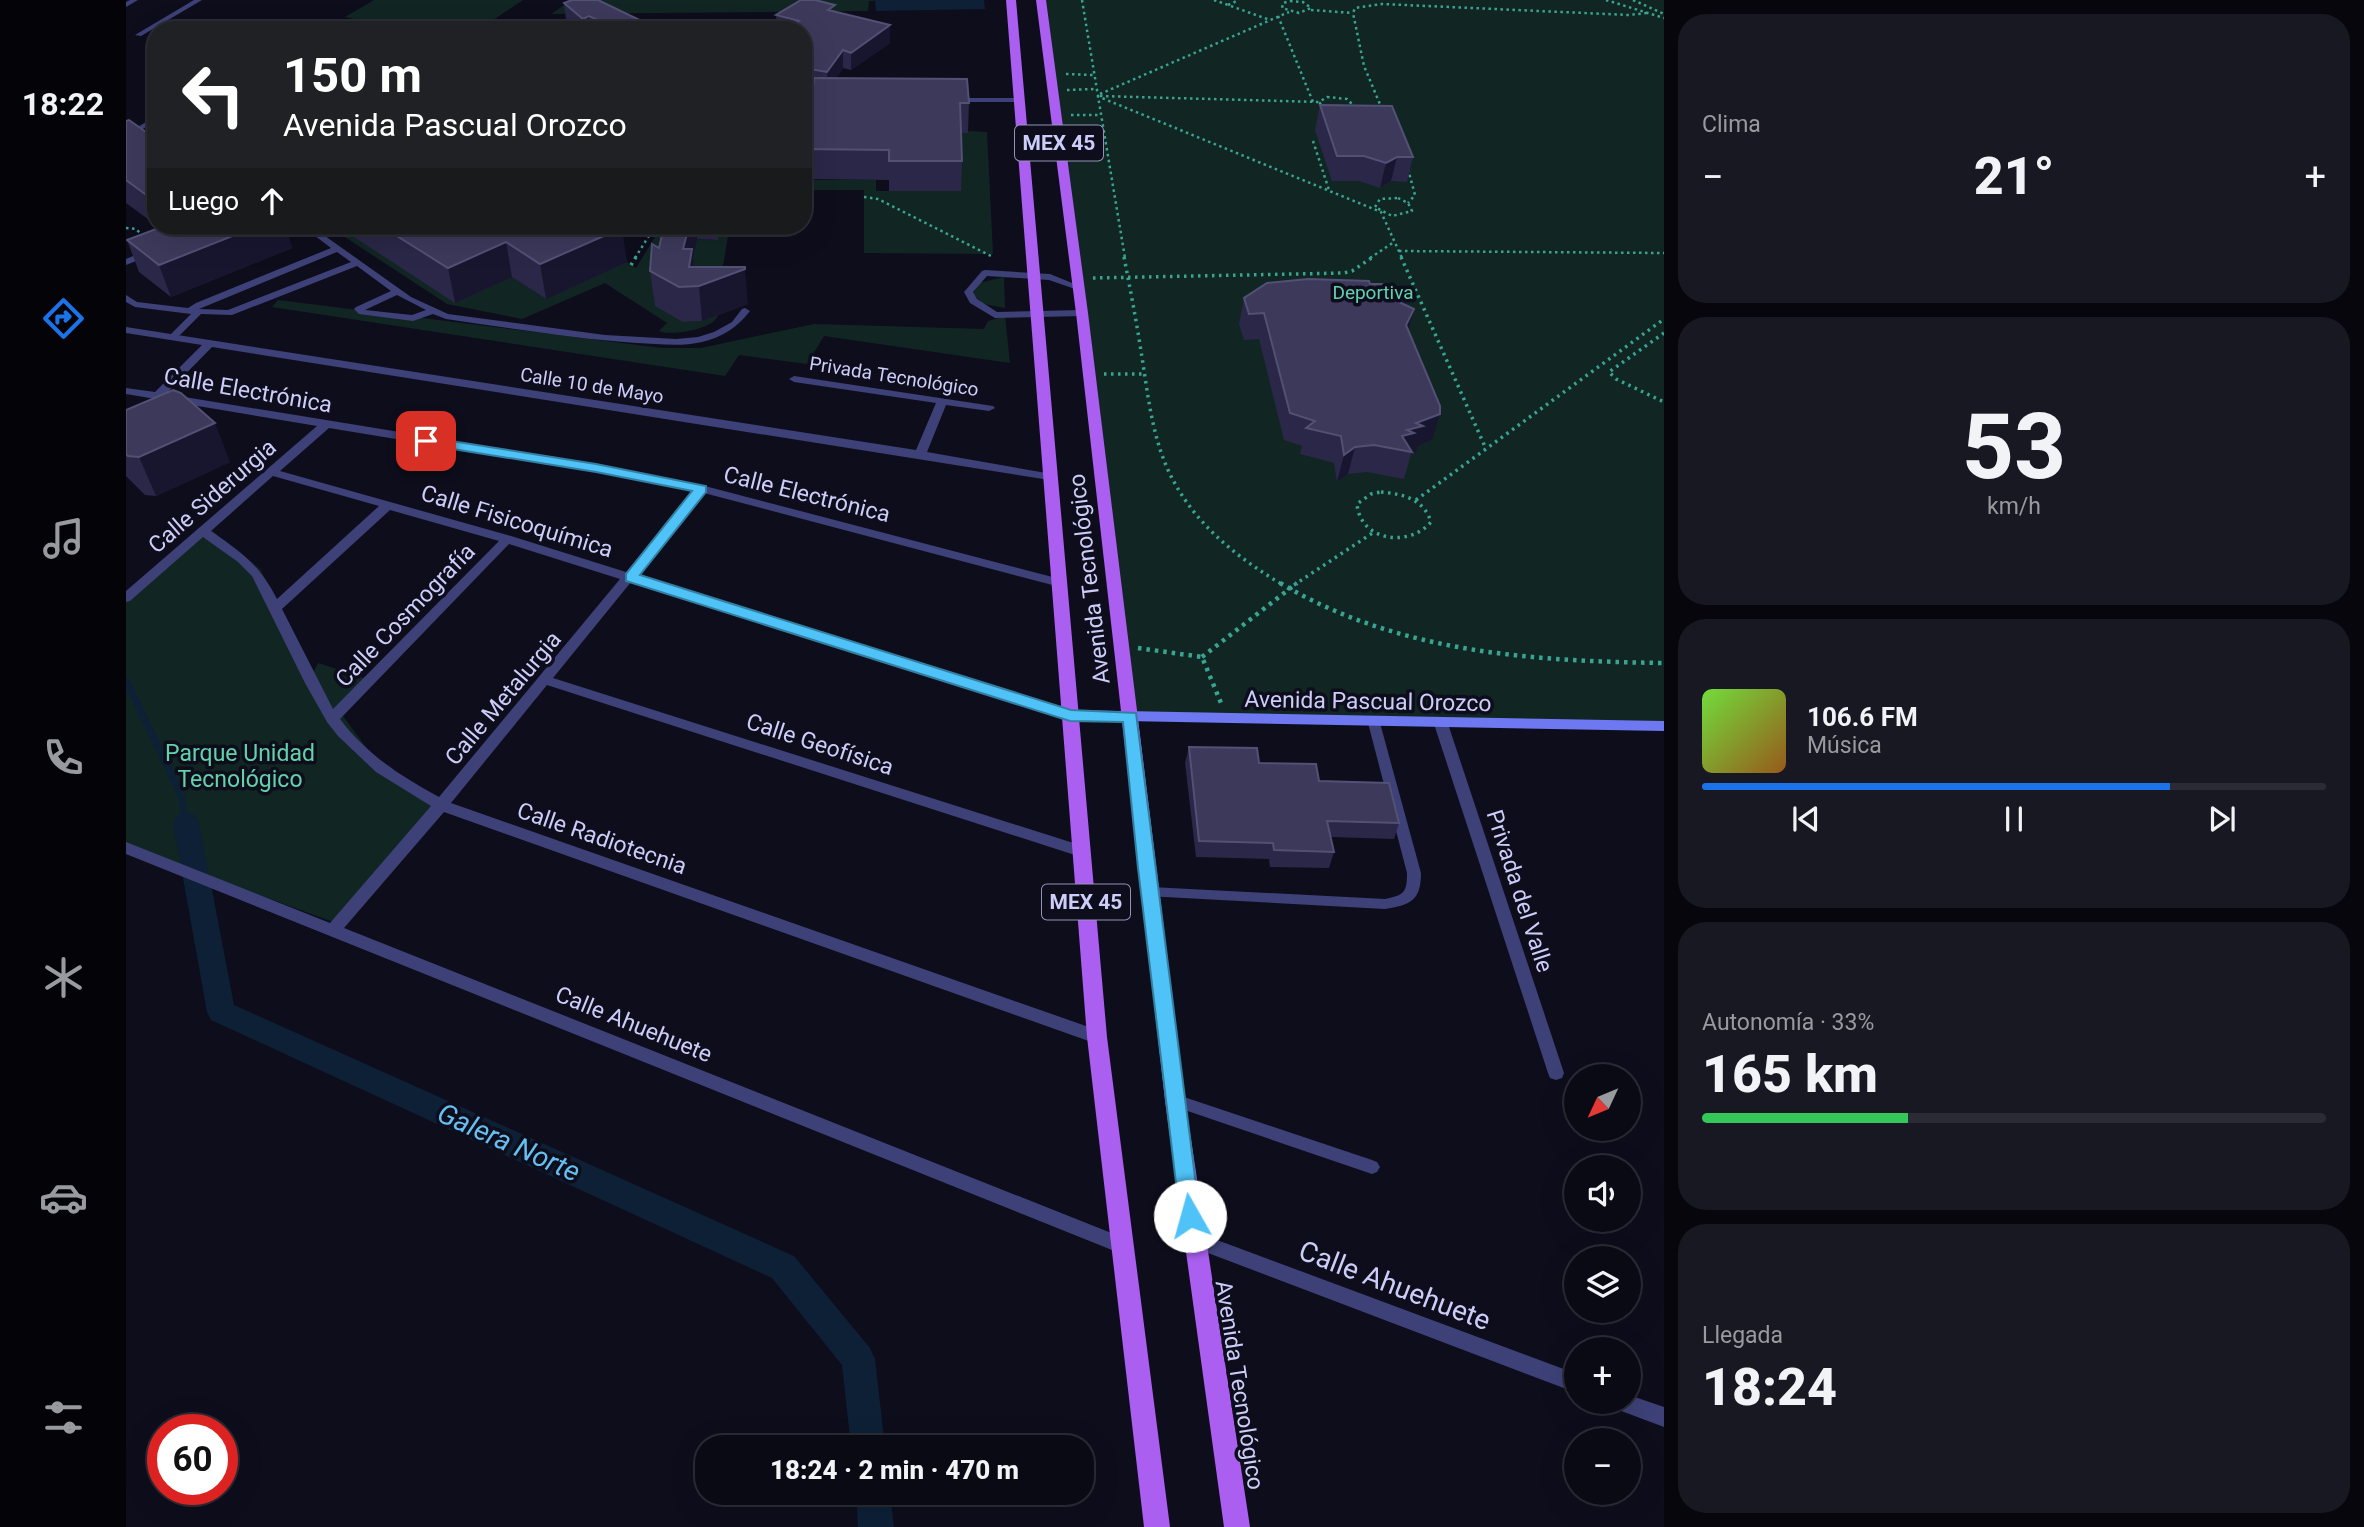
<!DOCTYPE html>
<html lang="es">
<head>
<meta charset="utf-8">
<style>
	:root { --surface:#0a0a15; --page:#181822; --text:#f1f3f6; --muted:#999aa0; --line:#2a2b34; --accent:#1a73e8 }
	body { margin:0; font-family:Roboto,sans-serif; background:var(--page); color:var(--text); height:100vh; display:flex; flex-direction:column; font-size:26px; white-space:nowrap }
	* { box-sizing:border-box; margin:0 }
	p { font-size:23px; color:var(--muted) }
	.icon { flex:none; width:38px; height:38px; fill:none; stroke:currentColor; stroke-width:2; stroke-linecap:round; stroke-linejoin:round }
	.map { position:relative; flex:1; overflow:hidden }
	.side { display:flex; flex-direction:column; gap:14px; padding:14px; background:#06060c; width:700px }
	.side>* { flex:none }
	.top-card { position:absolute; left:21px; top:21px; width:665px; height:214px; border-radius:28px; box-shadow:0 7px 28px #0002,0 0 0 2px var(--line); background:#202124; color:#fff; overflow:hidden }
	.needle { width:46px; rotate:226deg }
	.fabs { position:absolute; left:1438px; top:1064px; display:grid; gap:14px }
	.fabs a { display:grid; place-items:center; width:77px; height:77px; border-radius:50%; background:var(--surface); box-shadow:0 7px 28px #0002,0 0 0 2px var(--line); font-size:35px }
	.speed { position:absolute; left:21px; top:1414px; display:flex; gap:14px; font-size:35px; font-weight:700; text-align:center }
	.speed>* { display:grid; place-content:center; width:91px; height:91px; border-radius:50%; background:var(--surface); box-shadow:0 7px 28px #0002,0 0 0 2px var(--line); line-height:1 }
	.speed .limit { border:10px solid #d22; background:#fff; color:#111 }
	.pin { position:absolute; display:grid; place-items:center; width:60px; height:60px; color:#fff; margin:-30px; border-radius:14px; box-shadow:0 4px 10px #0006 }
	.me { position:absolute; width:77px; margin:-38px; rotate:353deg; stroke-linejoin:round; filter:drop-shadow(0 0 5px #0008) }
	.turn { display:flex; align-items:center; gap:24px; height:147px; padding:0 21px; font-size:32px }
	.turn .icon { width:91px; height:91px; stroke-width:2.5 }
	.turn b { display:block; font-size:49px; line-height:60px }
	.then { display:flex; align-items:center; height:66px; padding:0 21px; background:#0003; gap:14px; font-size:26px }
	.big { font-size:52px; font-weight:800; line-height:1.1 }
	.side .tile { flex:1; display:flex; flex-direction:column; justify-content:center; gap:10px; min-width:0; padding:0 24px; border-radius:28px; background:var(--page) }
	.side .dial { align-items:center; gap:0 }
	.dial b { font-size:91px; line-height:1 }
	.song { display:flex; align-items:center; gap:21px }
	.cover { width:84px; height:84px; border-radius:10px; background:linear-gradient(135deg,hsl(100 70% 55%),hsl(30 70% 35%)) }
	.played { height:7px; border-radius:4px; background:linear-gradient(90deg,var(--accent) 75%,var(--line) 75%) }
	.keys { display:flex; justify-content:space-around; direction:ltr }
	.heat { display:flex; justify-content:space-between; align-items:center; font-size:38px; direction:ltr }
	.charge { height:10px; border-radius:5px; background:linear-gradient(90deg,#34c759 33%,var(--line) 0) }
	.trip { position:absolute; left:569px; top:1435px; width:399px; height:70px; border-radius:28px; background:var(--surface); box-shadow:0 7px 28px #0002,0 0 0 2px var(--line); font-weight:800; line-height:70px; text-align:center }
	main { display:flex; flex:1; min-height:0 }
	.menu { display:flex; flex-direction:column; width:126px; justify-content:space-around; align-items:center; background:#040408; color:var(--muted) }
	.menu .icon { width:49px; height:49px }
	.menu .selected { color:var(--accent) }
	.menu b { font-size:32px; color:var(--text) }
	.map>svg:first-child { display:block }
</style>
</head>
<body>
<main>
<nav class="menu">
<b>18:22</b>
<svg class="icon selected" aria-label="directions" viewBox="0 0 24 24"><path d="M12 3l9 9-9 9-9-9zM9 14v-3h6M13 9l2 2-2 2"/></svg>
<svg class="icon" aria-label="music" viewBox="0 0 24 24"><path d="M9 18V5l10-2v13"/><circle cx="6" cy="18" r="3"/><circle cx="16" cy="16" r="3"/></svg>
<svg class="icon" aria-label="phone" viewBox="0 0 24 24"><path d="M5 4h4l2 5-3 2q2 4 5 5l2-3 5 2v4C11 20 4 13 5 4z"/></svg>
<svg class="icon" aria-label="climate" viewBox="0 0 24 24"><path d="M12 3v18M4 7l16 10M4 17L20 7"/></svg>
<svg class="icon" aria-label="car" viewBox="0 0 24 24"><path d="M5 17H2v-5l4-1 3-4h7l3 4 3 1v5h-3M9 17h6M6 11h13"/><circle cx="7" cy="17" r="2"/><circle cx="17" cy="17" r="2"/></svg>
<svg class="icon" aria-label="filters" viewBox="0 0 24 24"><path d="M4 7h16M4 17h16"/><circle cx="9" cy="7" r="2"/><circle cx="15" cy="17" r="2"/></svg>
</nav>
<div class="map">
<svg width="1538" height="1527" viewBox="0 0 1538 1527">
	<rect width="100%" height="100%" fill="#0e0d1c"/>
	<!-- green -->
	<g fill="#112623">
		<path d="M248,0H397L352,30H278L219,17Z"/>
		<path d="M446,0H764L743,1L742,11L425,14Z"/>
		<path d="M915,0H1538V726L1005,717Z"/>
		<path d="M842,131L861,132L867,254L738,253V190H677V180H750V191H835L770,133H841Z"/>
		<path d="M202,226H308L420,299L501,262L510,268L532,232L548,233L564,270L571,239L592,240V236H602L597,266L558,284L557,322L576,321L594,311C593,313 590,320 588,321C578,330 545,336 533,331L541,323L479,283L396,319L321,304Z"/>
		<path d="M878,277L879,308L857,304L847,294L853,283Z"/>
		<path d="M152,300L535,348H575L688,324L858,329L862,321L879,316L884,363L698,336L681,364L613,355L599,376L146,307Z"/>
		<path d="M84,529L134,569L187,673L192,663L244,680L214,712L245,754L312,806L207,922L0,846V600Z"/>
	</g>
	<!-- water -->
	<path fill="#0d2036" d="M749,0H858L859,9L750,11Z"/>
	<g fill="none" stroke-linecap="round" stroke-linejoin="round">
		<!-- stream -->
		<path stroke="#0d2036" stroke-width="7" d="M0,680L55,795L60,822"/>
		<!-- canal -->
		<g fill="#0d2036" fill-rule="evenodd">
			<path d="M60,812L69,815L73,822L108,1005L668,1256L744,1348L749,1359L759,1447H725L716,1365L646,1278L85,1020L81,1012L47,822L51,815Z"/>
			<path d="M730,1493H764L768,1527H732Z"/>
		</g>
		<!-- path-far2 -->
		<g stroke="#38a491" stroke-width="2.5" stroke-dasharray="2.5 3.5" stroke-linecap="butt">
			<path d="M956,0L999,258"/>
			<path d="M1088,0L1144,20"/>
			<path d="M1480,0L1538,18"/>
			<path d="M1507,0L1538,14"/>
			<path d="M1164,1L1177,2L1185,8L1173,13L1156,8L1157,3Z"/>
			<path d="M1102,5L1113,0"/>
			<path d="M1185,10L1227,13"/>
			<path d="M1152,16L1187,102"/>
			<path d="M615,22L640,29"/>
			<path d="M608,25L637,30"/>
			<path d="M940,74L967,75"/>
			<path d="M941,90L969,89"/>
			<path d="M974,94L1163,12"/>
			<path d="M971,96L1255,212L1276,258"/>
			<path d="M974,96L1193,102"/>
			<path d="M1201,97L1221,99L1228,106C1216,114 1203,113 1193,102Z"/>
			<path d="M1256,109L1238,66L1227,13L1229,8L1256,4L1503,15L1521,13"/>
			<path d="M945,115H972"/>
			<path d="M1187,141L1203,190"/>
			<path d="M1282,169L1289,195L1282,203"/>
			<path d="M738,197L752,199L867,257"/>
			<path d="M1272,198L1282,203L1286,211L1266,216L1249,207L1254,199Z"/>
			<path d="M0,228L10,229L18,237"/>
			<path d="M1273,251L1538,253"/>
			<path d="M509,258L526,231"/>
			<path d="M1244,258L1268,242"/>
		</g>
		<!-- path-far1 -->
		<g stroke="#38a491" stroke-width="3.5" stroke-dasharray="2.5 4.5" stroke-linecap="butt">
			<path d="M998,257C1004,288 1010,319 1015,351C1022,394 1026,441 1047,480C1072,527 1112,558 1157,585"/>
			<path d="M1275,257L1360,449"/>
			<path d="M505,265L510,257"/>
			<path d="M967,278L1218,273L1226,271L1247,257"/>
			<path d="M1538,333L1483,372L1490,379L1538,402"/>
			<path d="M978,374H1019"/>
			<path d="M1255,492C1277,494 1298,499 1305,522C1283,548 1234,541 1231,504L1245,494Z"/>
			<path d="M1290,500L1538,319"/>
			<path d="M1168,585L1248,532"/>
		</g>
		<!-- path -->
		<g stroke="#38a491" stroke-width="4.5" stroke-dasharray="3.5 5" stroke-linecap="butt">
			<path d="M1154,583C1272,653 1405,661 1538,663"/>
			<path d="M1012,648L1076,657L1095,703"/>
			<path d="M1076,657L1171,583"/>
		</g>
		<!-- lane -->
		<g fill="#3d4177" fill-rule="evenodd">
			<path d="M4,0H12L0,7V2Z"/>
			<path d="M68,0H76L15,36L9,35Z"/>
			<path d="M504,19L524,23L531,30H524L520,26L502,22V20Z"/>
			<path d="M677,97H701L705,99L701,101H677Z"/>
			<path d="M824,98H894L898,100L894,102H824Z"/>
			<path d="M30,116V121L0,139V134Z"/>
			<path d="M176,226H185L285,297L322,314L479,335L550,339L572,337L588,332L606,322L616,309L619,308L624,311C611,328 596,337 576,342C555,347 532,344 511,343C447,339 384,328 320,319L307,314L287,321L233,314L228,309L230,307L265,291L231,266L106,315L75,314L50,339L47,340L42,337L65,314L9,307L0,302V295L11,302L62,308L70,303L205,248ZM211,252L225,262L102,310L73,309ZM271,295L300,310L286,315L239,310Z"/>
			<path d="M22,250L26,253L25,255L0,265V259Z"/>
			<path d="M859,270L924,274L956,287L952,290L923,280L861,276L847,292L851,299L871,312L956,310L961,313L956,316L869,318L844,303L838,292L856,271Z"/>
			<path d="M1248,719L1254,723L1295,873C1295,901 1284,905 1259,909L1020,896L1018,892L1020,888L1025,887L1259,899C1278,895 1281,893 1281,873L1242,723Z"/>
			<path d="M1049,1094L1246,1160L1251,1162L1254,1167L1251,1172L1246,1174L1044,1105L1042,1100L1044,1095Z"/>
		</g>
		<!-- street -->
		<g fill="#3d4177" fill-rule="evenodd">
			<path d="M0,327L790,450L810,403L668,382L663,379L668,376L867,406L869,408L863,411L820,405L801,452L926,474L932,478L930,481L86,347L40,394L470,464L575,485L938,580L940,583L934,587L578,493L511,575L949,712L951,715L949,718H939L505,582L427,678L960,847L962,851L960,855L955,857L421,685L325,803L977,1032L979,1037L977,1042L971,1044L318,812L218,928L1003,1240L1006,1246L1003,1252L997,1254L991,1252L0,854V842L204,923L305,806L250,772L212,736L201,722L179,683L126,576L112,562L77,537L4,601L0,602V591L191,426L0,394V388L29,392L76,345L0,333ZM203,428L470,472L567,491L500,572L385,536L154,471ZM147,476L253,506L151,599C133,564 116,553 85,531ZM264,510L373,541L207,709L156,609ZM383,544L494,579L313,797C276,777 240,754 214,719Z"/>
			<path d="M1315,719L1322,724L1438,1073L1436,1078L1430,1080L1424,1078L1422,1073L1308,724Z"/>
			<path d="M1067,1231L1451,1374V1393L1061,1245L1058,1239L1061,1233Z"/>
			<path d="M1503,1395L1538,1407V1427L1490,1409L1487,1402H1503Z"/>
		</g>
		<!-- secondary -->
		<path fill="#6d78f1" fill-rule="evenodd" d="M944,710L1538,721V731L944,720L937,715Z"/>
		<!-- primary -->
		<g fill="#aa5ff0" fill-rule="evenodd">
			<path d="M880,0H890L981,1037L1044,1527H1018L961,1037Z"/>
			<path d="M910,0H920L962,313L1059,1100L1124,1527H1098L1039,1100L950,313Z"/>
		</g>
	</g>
	<!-- wall -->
	<g fill="#2a2748">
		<path d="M438,3L526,30H452L440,20Z"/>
		<path d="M710,11L764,43L725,70L717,68L710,78L843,103L842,133H835L836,161L835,191H763V180L677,179V105H685L687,88L677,86V30H651L650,15Z"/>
		<path d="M1194,105L1287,157L1281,182L1265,181L1254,188L1233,181H1206L1189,130Z"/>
		<path d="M0,121L30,139V225L0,203Z"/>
		<path d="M31,226H159L166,248L45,297L13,272L1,240L33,228Z"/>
		<path d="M226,226H493L501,262L420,299L386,277L329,303L228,237Z"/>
		<path d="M502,226H610L609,236H592V240L571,239L567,259V267L622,304L576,321L557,322L529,306L524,271L533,248L536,232L521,231Z"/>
		<path d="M1244,284L1260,293L1281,297L1279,305L1282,330L1306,440L1292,446L1290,453L1285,454L1278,479L1241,472L1222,474L1211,482L1208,463L1174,454L1176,446L1158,440L1133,339L1118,340L1113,324L1118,298Z"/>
		<path d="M0,410L104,462L30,496L19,495L0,476Z"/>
		<path d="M1063,747L1133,763L1193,781L1273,823L1268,839L1205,837L1208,852L1203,868L1144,867L1143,859L1070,857L1059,763Z"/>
	</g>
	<!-- shaded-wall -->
	<g fill="#18152f">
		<path d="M463,16L465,30H458L457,19Z"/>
		<path d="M764,25V43L725,70V53Z"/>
		<path d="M717,50V68L701,90V72Z"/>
		<path d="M1271,157L1265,181L1254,188L1260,163Z"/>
		<path d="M132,226H159L166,248L45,297L33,265Z"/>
		<path d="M563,226H570L571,239L567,259L569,284L557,249Z"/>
		<path d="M496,228L501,262L420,299L414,264Z"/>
		<path d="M380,242L386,277L329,303L322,268Z"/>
		<path d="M619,269L622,304L576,321L573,286Z"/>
		<path d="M1281,297L1274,323L1273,302Z"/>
		<path d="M1288,309L1281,335L1280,325Z"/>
		<path d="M1314,414L1306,440L1292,446L1290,453L1285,454L1286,452L1276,436L1281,430L1290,423Z"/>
		<path d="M89,423L104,462L30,496L13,457Z"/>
		<path d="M1229,447L1222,474L1211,482L1218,455Z"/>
	</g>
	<!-- building -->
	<g fill="#3c395b" stroke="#525074" stroke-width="2">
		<path d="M446,0H472L526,26L524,30H494L463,16L457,19L438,3Z"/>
		<path d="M675,0H689L709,5L702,10L764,25L725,53L717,50L701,72L677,68V30H659L673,21L650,15Z"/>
		<path d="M405,20L423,30H377Z"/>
		<path d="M688,78L841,79L843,103H834L836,161H763V150L677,149V105H685Z"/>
		<path d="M1194,105L1266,106L1287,157H1271L1260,163L1238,156H1211Z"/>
		<path d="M3,120L30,139V202L0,180V121Z"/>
		<path d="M38,226H132L33,265L1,240Z"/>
		<path d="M255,226H493L496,228L414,264L380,242L322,268Z"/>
		<path d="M538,226H563L557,249H566L563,267H619V269L573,286L553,287L524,271L526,244L533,248Z"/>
		<path d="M1182,279L1243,281L1244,284H1258L1260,293L1281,297L1273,302L1288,309L1280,325L1314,406V414L1290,423L1297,426L1281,430L1288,433L1276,436L1286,452L1248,445L1229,447L1218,455L1215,436L1180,428L1189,421L1164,413L1138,313L1123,314L1118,298L1141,283Z"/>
		<path d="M47,390L55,393L89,423L13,457L2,456L0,454V410Z"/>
		<path d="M1063,747L1131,748L1133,763L1190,764L1193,781L1263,783L1273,823L1201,821L1208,852L1148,850L1147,843L1073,841Z"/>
	</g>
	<!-- route -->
	<path fill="#4fc3f7" stroke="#337fa1" stroke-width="2" d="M300,437L470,464L580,486V492L514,575L945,710L1010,713L1074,1216L1071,1222L1064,1225L1057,1222L1054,1216L1012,868L997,722L944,721L500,581V574L566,491L470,472L296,444L294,441Z"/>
	<g text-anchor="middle" stroke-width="7" stroke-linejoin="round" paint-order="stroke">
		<!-- far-park labels -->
		<g font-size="19" fill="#61d2aa" stroke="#0e0d1c">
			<text x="1247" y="299">Deportiva</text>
		</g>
		<!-- far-street labels -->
		<g font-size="19" fill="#cdcdfa" stroke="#0e0d1c">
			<text transform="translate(768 376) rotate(9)" y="7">Privada Tecnológico</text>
			<text transform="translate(466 385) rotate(9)" y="7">Calle 10 de Mayo</text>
		</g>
		<!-- shield labels -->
		<g fill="#0e0d1c" stroke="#9493b7" stroke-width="2">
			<rect x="889" y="125.5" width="88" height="35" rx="5"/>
			<rect x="916" y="884.5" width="88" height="35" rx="5"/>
		</g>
		<g font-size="21" font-weight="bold" fill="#cdcdfa">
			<text x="933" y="150">MEX 45</text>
			<text x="960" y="909">MEX 45</text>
		</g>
		<!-- street labels -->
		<g font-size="23" fill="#cdcdfa" stroke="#0e0d1c">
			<text transform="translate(122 390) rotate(10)" y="8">Calle Electrónica</text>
			<text transform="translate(681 494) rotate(14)" y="8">Calle Electrónica</text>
			<text transform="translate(86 496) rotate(-41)" y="8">Calle Siderurgia</text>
			<text transform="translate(391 521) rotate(17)" y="8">Calle Fisicoquímica</text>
			<text transform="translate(963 579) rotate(-97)" y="8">Avenida Tecnológico</text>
			<text transform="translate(279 615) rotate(-46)" y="8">Calle Cosmografía</text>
			<text transform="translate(377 698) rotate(-50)" y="8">Calle Metalurgia</text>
			<text transform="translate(1242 701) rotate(1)" y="8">Avenida Pascual Orozco</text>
			<text transform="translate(694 744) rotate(18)" y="8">Calle Geofísica</text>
			<text transform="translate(476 838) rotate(19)" y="8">Calle Radiotecnia</text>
			<text transform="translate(1394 891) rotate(72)" y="8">Privada del Valle</text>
			<text transform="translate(508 1024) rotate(22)" y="8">Calle Ahuehuete</text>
			<text transform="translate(1114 1385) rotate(81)" y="8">Avenida Tecnológico</text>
		</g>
		<!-- park labels -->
		<g font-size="23" fill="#61d2aa" stroke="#0e0d1c">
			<text x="114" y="761">Parque Unidad<tspan x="114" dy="26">Tecnológico</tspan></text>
		</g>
		<!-- near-water labels -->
		<g font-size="28" font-style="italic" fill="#65bff1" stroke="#0e0d1c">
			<text transform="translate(383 1142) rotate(24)" y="10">Galera Norte</text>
		</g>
		<!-- near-street labels -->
		<g font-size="28" fill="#cdcdfa" stroke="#0e0d1c">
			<text transform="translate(1269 1285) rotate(21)" y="10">Calle Ahuehuete</text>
		</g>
	</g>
</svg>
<div class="fabs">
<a><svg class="needle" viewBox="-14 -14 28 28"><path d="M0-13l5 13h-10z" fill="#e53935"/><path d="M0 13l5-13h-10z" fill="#999aa0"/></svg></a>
<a><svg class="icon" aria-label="sound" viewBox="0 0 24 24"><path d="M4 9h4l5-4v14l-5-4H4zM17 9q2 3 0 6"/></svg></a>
<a><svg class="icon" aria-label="layers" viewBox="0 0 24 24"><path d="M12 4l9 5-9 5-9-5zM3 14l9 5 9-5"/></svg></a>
<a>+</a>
<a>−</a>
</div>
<div class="speed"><div class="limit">60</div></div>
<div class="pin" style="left:300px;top:441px;background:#d93025"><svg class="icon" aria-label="arrive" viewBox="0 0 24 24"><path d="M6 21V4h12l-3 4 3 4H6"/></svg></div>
<svg class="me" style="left:1064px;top:1216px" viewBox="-20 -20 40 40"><circle r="19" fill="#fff"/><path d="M0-13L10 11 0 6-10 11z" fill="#4fc3f7"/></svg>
<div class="trip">18:24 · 2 min · 470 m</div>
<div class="top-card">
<div class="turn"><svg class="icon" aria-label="left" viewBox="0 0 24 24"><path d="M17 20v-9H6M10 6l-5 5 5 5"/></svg><div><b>150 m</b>Avenida Pascual Orozco</div></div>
<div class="then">Luego<svg class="icon" aria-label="ahead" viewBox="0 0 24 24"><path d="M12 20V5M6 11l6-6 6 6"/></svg></div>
</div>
</div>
<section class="side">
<div class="tile"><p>Clima</p>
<div class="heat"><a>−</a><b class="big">21°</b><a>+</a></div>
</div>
<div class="tile dial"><b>53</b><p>km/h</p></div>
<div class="tile">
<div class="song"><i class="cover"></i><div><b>106.6 FM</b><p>Música</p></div></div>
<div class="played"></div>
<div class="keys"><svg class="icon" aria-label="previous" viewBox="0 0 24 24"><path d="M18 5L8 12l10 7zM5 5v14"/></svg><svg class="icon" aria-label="pause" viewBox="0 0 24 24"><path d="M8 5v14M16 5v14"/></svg><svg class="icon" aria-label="next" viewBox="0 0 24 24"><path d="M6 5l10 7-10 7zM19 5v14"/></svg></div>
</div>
<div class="tile"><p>Autonomía · 33%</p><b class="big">165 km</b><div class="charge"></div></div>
<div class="tile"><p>Llegada</p><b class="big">18:24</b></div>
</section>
</main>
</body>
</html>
